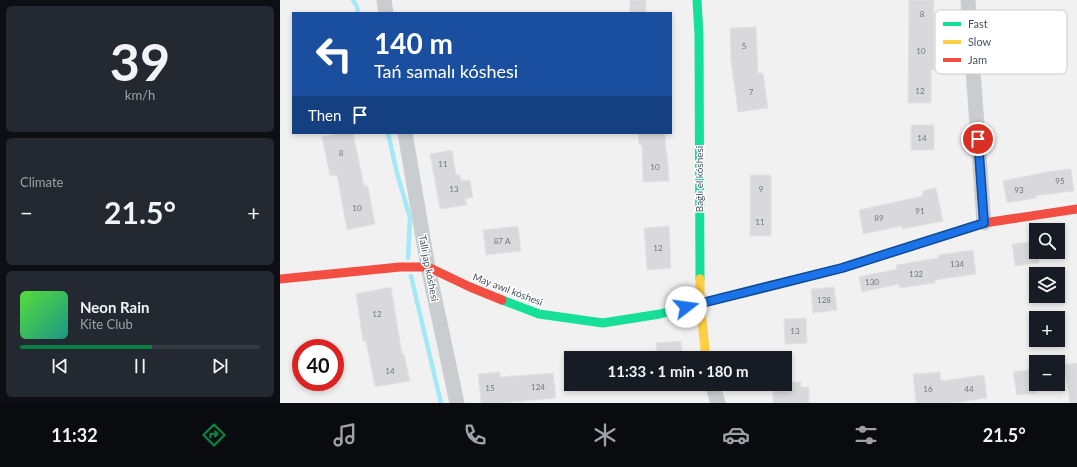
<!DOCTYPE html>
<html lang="en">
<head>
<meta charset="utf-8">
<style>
	:root { --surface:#171b24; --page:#242831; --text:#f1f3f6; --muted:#9ea1a6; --line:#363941; --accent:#0b8043 }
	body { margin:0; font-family:Lato,sans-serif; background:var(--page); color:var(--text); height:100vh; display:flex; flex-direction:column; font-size:15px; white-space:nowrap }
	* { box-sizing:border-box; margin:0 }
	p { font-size:13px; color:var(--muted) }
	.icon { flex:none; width:22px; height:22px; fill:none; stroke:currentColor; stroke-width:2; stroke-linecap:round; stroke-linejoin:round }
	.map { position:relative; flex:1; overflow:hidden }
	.panel { display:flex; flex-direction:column; gap:6px; padding:6px; background:#0d0f14; width:280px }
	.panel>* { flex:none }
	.hud { position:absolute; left:12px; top:12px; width:380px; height:122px; border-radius:0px; box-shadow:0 2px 6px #0003; background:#1a4fa0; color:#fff; overflow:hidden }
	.buttons { position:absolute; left:749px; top:223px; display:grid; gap:8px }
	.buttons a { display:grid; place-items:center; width:36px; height:36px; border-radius:0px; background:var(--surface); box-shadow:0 2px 6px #0003; font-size:20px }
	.speed { position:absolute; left:12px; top:339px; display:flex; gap:8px; font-size:20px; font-weight:700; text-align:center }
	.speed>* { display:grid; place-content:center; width:52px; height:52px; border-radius:50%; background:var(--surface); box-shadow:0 2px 6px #0003; line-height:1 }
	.speed .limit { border:6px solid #d22; background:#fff; color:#111 }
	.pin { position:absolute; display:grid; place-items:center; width:34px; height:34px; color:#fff; margin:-17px; border:2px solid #fff; border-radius:50%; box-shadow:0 1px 4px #0007 }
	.me { position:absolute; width:44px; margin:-22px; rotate:75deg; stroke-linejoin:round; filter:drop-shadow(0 0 3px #0008) }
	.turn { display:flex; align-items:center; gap:14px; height:84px; padding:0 16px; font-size:18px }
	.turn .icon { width:52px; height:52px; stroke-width:2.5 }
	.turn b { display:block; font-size:28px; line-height:34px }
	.then { display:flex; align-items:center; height:38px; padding:0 16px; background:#0003; gap:8px; font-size:15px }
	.big { font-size:30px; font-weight:700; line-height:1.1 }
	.panel .widget { flex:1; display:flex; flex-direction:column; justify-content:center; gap:6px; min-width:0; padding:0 14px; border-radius:6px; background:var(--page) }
	.panel .dial { align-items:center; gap:0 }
	.dial b { font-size:52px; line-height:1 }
	.song { display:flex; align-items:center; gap:12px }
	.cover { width:48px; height:48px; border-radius:6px; background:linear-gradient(135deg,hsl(110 70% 55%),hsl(170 70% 35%)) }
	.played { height:4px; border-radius:2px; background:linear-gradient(90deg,var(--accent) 55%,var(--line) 55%) }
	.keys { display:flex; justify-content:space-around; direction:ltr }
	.heat { display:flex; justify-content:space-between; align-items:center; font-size:22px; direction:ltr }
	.trip { position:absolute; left:284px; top:351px; width:228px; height:40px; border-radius:0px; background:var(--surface); box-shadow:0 2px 6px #0003; font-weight:700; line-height:40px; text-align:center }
	.tab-bar { display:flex; height:64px; justify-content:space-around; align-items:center; background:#090b0e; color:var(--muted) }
	.tab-bar .icon { width:28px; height:28px }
	.tab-bar .current { color:var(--accent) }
	.tab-bar b { font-size:18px; color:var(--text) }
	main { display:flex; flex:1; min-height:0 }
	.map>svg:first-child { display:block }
</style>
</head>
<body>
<main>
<section class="panel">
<div class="widget dial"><b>39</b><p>km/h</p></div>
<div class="widget"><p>Climate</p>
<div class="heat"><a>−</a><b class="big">21.5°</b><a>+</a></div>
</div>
<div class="widget">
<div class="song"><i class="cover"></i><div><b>Neon Rain</b><p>Kite Club</p></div></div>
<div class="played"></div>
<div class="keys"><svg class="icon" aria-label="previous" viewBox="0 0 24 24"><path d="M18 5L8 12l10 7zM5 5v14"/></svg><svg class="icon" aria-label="pause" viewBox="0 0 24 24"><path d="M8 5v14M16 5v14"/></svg><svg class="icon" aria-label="next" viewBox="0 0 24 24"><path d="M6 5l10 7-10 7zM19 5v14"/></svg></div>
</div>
</section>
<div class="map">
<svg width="797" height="403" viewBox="0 0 797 403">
	<rect width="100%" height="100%" fill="#f2f1f1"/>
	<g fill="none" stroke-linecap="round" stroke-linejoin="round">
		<!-- stream -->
		<g stroke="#a3e9f5" stroke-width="4.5">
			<path d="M73,0L77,7L78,13"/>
			<path d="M108,133L117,173L130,218L128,258"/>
			<path d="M131,276L161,403"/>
		</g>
	</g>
	<!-- building -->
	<g fill="#d9d9db" stroke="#e3e3e4">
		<rect x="350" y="0" width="16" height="13"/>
		<path d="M629,0H654V70H651V103H628Z"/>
		<path d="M476,27L478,73H483L488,108L458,112L451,62L450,28Z"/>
		<rect x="631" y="125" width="23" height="25"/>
		<path d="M60,133H73L84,186H88L95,224L67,230L57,175L50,176L42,137Z"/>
		<path d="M358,133H385L386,153H387L389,181L363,182L362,145H359Z"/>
		<path d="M172,150L176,175L180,174L181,181L190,180L193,197L185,199L187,205L160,209L150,154Z"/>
		<path d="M791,169L794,191L755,196L756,198L727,203L723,181L766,172Z"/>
		<rect x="470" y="175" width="21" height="61"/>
		<path d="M656,188L663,221L623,229L622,226L583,234L579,210L643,196L642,191Z"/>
		<path d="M238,226L241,251L206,255L203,230Z"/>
		<path d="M389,226L391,268L367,270L364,228Z"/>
		<path d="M756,241V252H758L759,263L735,266L732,244Z"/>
		<path d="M693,250L696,274L655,280V283L620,288L619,284L582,292L579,277L617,269L616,265L658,258V255Z"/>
		<path d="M111,287L122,354H124L130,381L95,387L86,341H83L76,294Z"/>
		<path d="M554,287L557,310L533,313L531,289Z"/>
		<path d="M526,318L527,343L505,344L504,319Z"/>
		<path d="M401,341L403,358H377L376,343Z"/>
		<path d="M797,363V403H790L784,365Z"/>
		<path d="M756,369V393L737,395L733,372Z"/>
		<path d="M220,372V377L273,373L276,398L222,403H201L198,374Z"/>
		<path d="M660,372L661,381L704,375L707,398L673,403H636L633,374Z"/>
		<path d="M505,382H521V387H529V403H493V384H505Z"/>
	</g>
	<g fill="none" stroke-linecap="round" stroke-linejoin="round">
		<!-- street -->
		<g stroke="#cacdd0" stroke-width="15">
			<path d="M104,0L106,13"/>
			<path d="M688,0L704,223"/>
			<path d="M125,133L148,267L177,403"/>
			<path d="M432,384L438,403"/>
		</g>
		<!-- fast -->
		<g stroke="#16e098" stroke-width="9">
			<path d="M417,0L419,35L420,279"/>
			<path d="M222,300L259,314L323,323L380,314L420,303L539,274"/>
		</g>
		<!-- slow -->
		<path stroke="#ffcf43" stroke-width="9" d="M420,279V303L426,358"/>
		<!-- jam -->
		<g stroke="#f24e42" stroke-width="9">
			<path d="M539,274L562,268L704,223L797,209"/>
			<path d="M0,279L120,267H148L190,287L222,300"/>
		</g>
	</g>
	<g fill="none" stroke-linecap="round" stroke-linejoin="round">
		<!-- route casing -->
		<g stroke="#114b97" stroke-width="10">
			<path id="route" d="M406,307L562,268L704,223L698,139"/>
		</g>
		<!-- route -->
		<use href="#route" stroke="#1a73e8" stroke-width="7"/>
	</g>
	<g text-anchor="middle" stroke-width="3" stroke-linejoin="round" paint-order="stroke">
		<!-- number labels -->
		<g font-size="8" fill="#6c7880">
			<text x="642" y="17">8</text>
			<text x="464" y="49">5</text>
			<text x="641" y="54">10</text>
			<text x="640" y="94">12</text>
			<text x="471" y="95">7</text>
			<text x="642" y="141">14</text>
			<text x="61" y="156">8</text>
			<text x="163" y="167">11</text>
			<text x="375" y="170">10</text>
			<text x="780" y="184">95</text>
			<text x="174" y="192">13</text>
			<text x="481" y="192">9</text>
			<text x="739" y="193">93</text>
			<text x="77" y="211">10</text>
			<text x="640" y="214">91</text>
			<text x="599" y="221">89</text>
			<text x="480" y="225">11</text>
			<text x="222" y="244">87 А</text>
			<text x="378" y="251">12</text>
			<text x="677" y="267">134</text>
			<text x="636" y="277">132</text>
			<text x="592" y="285">130</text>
			<text x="544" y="303">128</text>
			<text x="97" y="317">12</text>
			<text x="515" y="334">13</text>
			<text x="110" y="374">14</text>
			<text x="258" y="390">124</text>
			<text x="210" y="391">15</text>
			<text x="648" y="392">16</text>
			<text x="689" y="392">44</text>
		</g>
		<!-- street labels -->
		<g font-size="10" fill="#455560" stroke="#fff">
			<text transform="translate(419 179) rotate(-90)" y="4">Baǵlı el kóshesi</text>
			<text transform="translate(149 268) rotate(79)" y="4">Tallı jap kóshesi</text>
			<text transform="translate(228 289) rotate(21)" y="4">May awıl kóshesi</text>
		</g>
	</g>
	<!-- legend -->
	<rect x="655" y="10" width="132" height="64" rx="6" fill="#fff" stroke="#c7cccf" stroke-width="1"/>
	<rect x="663" y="22" width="18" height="4" fill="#16e098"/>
	<rect x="663" y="40" width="18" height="4" fill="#ffcf43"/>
	<rect x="663" y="58" width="18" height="4" fill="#f24e42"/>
	<g font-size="11" fill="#455560">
		<text x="688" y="28">Fast</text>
		<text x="688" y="46">Slow</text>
		<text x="688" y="64">Jam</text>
	</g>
</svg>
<div class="buttons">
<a><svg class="icon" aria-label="search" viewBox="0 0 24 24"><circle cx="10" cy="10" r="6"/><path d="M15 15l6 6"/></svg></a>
<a><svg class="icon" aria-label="layers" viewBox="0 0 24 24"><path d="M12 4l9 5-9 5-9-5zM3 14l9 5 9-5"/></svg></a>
<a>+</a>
<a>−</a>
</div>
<div class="speed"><div class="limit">40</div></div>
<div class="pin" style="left:698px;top:139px;background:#d93025"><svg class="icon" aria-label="arrive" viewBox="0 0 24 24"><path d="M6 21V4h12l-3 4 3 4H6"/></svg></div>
<svg class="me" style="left:406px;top:307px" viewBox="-20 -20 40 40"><circle r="19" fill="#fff"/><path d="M0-13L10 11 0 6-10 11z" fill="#1a73e8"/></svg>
<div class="trip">11:33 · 1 min · 180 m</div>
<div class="hud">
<div class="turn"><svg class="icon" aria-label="left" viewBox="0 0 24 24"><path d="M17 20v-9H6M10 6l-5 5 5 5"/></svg><div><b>140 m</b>Tań samalı kóshesi</div></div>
<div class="then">Then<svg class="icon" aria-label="arrive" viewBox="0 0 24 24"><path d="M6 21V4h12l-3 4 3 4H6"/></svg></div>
</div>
</div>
</main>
<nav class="tab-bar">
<b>11:32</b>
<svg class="icon current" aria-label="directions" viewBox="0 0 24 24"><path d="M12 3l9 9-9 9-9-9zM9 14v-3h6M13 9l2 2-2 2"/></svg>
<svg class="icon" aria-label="music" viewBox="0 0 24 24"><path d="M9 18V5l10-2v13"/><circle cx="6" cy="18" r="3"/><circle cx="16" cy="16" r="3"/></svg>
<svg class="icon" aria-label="phone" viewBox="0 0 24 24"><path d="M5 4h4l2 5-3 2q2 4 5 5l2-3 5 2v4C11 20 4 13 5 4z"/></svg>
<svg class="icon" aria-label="climate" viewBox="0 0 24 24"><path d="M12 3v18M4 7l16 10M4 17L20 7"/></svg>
<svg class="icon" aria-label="car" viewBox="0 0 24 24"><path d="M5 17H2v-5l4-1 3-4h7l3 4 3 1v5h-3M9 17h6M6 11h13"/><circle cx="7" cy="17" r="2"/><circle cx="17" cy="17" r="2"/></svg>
<svg class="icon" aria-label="filters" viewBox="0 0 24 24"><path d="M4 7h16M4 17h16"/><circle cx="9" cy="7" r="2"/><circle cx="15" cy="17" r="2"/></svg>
<b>21.5°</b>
</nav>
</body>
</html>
